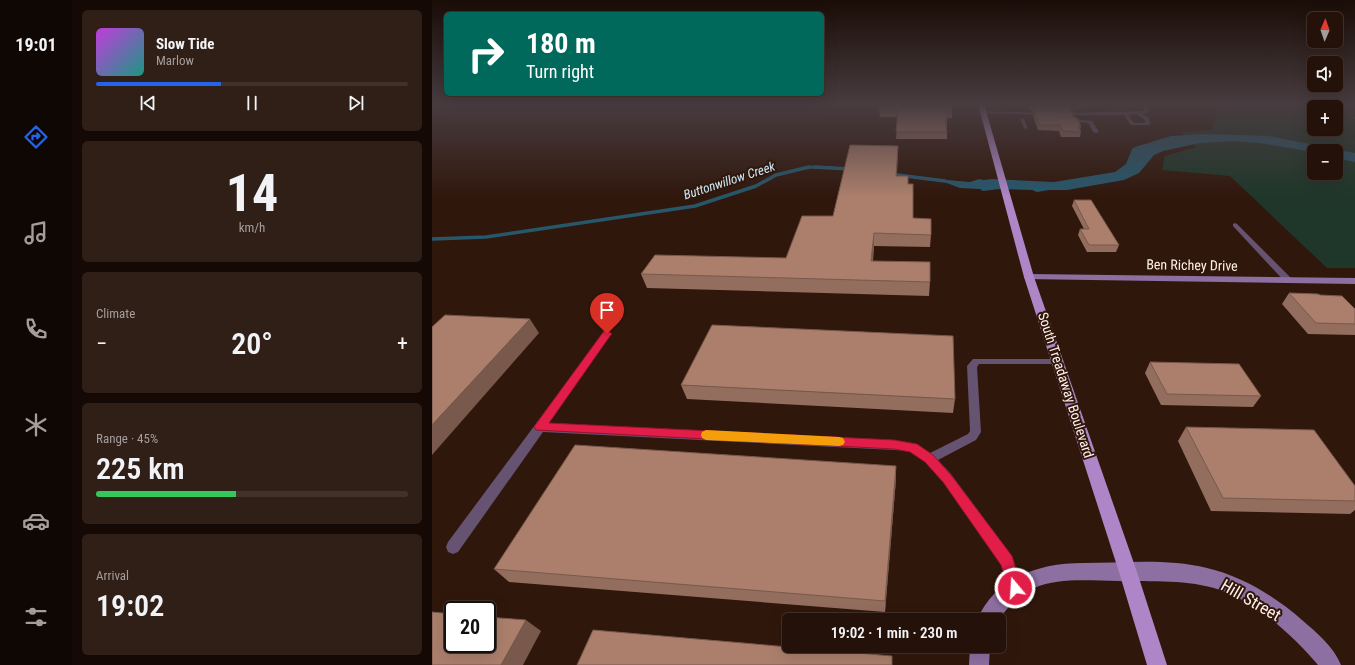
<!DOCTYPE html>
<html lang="en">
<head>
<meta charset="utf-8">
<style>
	:root { --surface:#241109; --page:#301f17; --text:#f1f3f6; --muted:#a39d9c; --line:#41312a; --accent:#2563eb }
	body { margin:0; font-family:"Roboto Condensed",sans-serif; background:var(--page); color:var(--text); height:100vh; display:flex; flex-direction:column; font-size:15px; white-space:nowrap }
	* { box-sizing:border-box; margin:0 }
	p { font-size:13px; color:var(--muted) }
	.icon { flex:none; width:22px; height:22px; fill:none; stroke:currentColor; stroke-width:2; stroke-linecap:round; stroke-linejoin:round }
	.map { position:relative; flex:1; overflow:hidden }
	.panel { display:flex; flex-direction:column; gap:10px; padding:10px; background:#140905; width:360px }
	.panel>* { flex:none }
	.hud { position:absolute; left:12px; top:12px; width:380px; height:84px; border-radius:6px; box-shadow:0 4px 16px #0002,0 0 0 1px var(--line); background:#00695c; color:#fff; overflow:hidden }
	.needle { width:26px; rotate:2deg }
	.buttons { position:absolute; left:875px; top:12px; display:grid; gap:8px }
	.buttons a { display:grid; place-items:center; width:36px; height:36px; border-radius:6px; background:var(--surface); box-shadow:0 4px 16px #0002,0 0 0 1px var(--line); font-size:20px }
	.speed { position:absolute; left:12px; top:601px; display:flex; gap:8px; font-size:20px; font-weight:700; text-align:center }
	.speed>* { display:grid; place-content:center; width:52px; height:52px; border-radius:50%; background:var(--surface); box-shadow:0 4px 16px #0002,0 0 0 1px var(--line); line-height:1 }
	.speed .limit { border:2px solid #111; border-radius:6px; background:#fff; color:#111 }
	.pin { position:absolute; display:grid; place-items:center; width:34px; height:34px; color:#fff; margin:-41px -17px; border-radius:50% 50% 50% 0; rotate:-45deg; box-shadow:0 0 4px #0007 }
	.pin .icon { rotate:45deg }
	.me { position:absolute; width:44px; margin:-22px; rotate:342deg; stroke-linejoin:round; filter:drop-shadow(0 0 3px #0008) }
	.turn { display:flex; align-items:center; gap:14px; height:84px; padding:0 16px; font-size:18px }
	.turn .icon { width:52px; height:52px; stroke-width:2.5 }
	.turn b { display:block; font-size:28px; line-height:34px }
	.big { font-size:30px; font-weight:600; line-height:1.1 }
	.panel .tile { flex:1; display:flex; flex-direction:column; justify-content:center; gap:6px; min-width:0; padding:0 14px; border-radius:6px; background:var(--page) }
	.panel .dial { align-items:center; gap:0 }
	.dial b { font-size:52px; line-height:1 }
	.song { display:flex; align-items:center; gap:12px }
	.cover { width:48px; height:48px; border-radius:6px; background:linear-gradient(135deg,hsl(290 70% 55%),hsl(170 70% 35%)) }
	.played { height:4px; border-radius:2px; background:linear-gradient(90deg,var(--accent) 40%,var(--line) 40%) }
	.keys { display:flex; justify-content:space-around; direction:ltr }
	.heat { display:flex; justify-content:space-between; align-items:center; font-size:22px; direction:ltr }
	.charge { height:6px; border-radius:3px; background:linear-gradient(90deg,#34c759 45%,var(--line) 0) }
	.trip { position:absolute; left:350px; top:613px; width:224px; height:40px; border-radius:6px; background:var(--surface); box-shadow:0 4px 16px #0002,0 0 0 1px var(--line); font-weight:600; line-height:40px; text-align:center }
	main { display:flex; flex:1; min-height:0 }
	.dock { display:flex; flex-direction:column; width:72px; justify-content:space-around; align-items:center; background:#0e0704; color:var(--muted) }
	.dock .icon { width:28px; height:28px }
	.dock .selected { color:var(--accent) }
	.dock b { font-size:18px; color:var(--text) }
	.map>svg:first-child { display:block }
</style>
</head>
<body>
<main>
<nav class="dock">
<b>19:01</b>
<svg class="icon selected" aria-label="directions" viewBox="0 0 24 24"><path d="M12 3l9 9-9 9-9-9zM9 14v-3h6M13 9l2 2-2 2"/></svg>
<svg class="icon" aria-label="music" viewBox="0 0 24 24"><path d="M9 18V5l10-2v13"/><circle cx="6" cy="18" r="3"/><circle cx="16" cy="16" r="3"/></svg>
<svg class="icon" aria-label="phone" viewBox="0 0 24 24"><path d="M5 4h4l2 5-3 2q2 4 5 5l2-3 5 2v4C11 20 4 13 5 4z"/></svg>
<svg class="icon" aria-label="climate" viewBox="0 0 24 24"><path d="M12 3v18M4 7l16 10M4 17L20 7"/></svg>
<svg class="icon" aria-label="car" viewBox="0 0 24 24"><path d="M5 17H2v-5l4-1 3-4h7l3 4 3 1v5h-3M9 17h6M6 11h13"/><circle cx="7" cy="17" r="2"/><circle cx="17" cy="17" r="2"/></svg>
<svg class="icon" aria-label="filters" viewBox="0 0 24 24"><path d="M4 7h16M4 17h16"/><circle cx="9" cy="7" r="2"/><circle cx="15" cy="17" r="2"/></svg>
</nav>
<section class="panel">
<div class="tile">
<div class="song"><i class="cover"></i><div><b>Slow Tide</b><p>Marlow</p></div></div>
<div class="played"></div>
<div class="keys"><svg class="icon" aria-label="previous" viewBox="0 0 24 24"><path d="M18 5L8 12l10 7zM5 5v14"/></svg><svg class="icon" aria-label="pause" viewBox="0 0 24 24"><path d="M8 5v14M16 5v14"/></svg><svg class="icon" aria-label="next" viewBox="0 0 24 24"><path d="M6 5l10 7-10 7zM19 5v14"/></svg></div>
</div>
<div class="tile dial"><b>14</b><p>km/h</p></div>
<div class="tile"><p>Climate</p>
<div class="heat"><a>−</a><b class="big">20°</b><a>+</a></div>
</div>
<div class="tile"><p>Range · 45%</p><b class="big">225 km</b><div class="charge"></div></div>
<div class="tile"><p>Arrival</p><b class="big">19:02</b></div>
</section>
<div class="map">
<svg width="923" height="665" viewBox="0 0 923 665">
	<rect width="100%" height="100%" fill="#30170c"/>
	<!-- green -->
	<path fill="#1f372a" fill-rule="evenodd" d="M787,104H923V268H895L798,176L730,170L733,156L764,147L748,132L780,130ZM882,107H904V129H882ZM882,151H904V173H882Z"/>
	<!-- water -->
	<path fill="#27576b" d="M775,134L837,136L923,153V162L904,158V151L882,152L828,143L801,141L768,143L731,151L722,155L707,173L692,180L635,190H617L605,192L600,190L567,189L551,191L548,189L528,188L504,179L538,182L547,179L551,180L560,179L622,182L683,172L694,164L700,149L703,147L739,136Z"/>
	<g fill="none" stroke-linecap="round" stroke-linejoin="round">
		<!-- stream-far1 -->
		<path stroke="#27576b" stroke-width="3" d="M373,168L378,167L403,168"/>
		<!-- stream -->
		<g stroke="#27576b" stroke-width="3.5">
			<path d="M383,167L418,169"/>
			<path d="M458,174L513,181"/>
			<path d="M0,239L54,237L263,206L324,186L344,175L377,167"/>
		</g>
		<!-- path -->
		<path stroke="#735d54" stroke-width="1.5" stroke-dasharray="1.5 1.5" stroke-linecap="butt" d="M919,118H923"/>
		<!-- lane -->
		<g fill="#665271" fill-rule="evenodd">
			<path d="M654,104H660C653,108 638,112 631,109Z"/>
			<path d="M710,104H714L717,109L715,113L710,114L717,118L718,125H699L692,115H631L629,114L631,113L711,111L713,109ZM704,114L713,120V123H702L696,115Z"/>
			<path d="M549,111L614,113L616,114L614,115L551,113Z"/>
			<path d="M588,118L592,119L596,129L592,128Z"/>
			<path d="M641,119L660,121L667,132L662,133L656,123L639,121V120Z"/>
			<path d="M803,223L805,224L859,278L860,280L859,282H853L801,226V224Z"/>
			<path d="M175,331L180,334L178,336L117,423L462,440L485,444L498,453L536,434L538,431L535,366L541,359H628L630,361L628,363L625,364H547L545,367L549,432L544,440L506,460L519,474L580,556L590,588L588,593L583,595L578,593L569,564L511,482L493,462L478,451L462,450L111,432L26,552L21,554L16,552L14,547L16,542L172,332Z"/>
		</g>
		<!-- secondary -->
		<g fill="#8e6fa1" fill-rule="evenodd">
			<path d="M597,274L923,278V284L593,279L592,277Z"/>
			<path d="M651,563C691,563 735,558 775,568C809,576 843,596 870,620C884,632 902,647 909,665H886C861,635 825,603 788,590C756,579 720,582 686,581C659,581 628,577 602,588C587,594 576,607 566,620H545C563,577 608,563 651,563Z"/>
			<path d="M538,646H558L557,665H537Z"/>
		</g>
		<!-- primary -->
		<path fill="#ae85c6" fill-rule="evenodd" d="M546,104H552L602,277L705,572L735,665H715L687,572L592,277Z"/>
	</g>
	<!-- wall -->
	<g fill="#936d5d">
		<path d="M596,104H636V106H640L638,111L641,116L649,126L648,130L649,132L648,137H629L627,131L606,130L601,116L602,111H599Z"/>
		<path d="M447,110L520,111V118H515V139H464L466,117H448Z"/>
		<path d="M466,146L464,176L476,184L481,218L499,235L498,247L442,246L441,261L498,282L497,296L215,288L209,274L354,258L401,216Z"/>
		<path d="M642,200L687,245L684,252H655L646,235L648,229H652L640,206Z"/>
		<path d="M857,293L888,295L923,309V335L876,334L850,304Z"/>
		<path d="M718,362L829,396L821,407L729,405L713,373Z"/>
		<path d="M249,385L523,399L521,413L255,399Z"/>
		<path d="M754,427L923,486V510L918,514L779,511L746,441Z"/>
		<path d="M464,466V479L453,612L77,582L62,569Z"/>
	</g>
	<!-- shaded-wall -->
	<g fill="#78594c">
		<path d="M466,146V157L464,188V176Z"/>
		<path d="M442,233V246L439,274V261Z"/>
		<path d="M98,319L107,333L0,455V425Z"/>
		<path d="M464,466V479L453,612V601Z"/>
		<path d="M94,620L109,631L91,665H69Z"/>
	</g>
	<!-- building -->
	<g fill="#ab7f6c" stroke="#78594c">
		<path d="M448,104H519L520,111H514L515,122L513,121L515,132H464L466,110H447Z"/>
		<path d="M599,104H631L640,106H600Z"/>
		<path d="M602,111L642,112L639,116L645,118L649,126H646L649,132L631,131L628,125H607Z"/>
		<path d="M418,145L466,146L464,176H476V184H481V218L499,219V235L442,233L439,261L498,262V282L209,274L223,255L354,258L370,216H401Z"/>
		<path d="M642,200H659L687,245H657L648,229H657Z"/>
		<path d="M857,293L886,294L888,295L910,296L923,309V324L884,323Z"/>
		<path d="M13,315L98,319L0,425V327Z"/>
		<path d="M280,325L521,336L523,399L249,385Z"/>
		<path d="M718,362L807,364L829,396L735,394Z"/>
		<path d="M754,427L882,430L923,486V501L791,498Z"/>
		<path d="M143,445L464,466L453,601L62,569Z"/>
		<path d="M0,612L21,614V644H55V617L94,620L69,665H0Z"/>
		<path d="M161,630L460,656V665H145Z"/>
	</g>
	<!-- sky -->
	<linearGradient id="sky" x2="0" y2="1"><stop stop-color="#1a0d07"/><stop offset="0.53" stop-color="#483c40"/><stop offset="1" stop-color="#483c40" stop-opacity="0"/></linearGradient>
	<rect width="923" height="197" fill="url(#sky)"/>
	<!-- route -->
	<path fill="#e11d48" stroke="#92132f" d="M175,330L180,334L178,336L117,423L462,440L485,444L501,455L519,475L580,556L590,588L588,593L583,595L578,593L569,565L511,482L493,462L478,452L462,449L104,430L102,427L104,424L172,331Z"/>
	<!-- slow -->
	<path fill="#f59e0b" d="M274,430L407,437L411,438L413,442L411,445L407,446L274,440L270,438L269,435L270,432Z"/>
	<g text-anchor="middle" stroke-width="4" stroke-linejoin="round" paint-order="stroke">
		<!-- far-water labels -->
		<g font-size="13" font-style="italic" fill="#cbe8f7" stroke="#30170c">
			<text transform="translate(297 180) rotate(-18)" y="5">Buttonwillow Creek</text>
		</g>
		<!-- street labels -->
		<g font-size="14" fill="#fff0e9" stroke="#30170c">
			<text transform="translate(760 265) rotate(1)" y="5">Ben Richey Drive</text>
			<text transform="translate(634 385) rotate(72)" y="5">South Treadaway Boulevard</text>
		</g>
		<!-- near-street labels -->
		<g font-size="17" fill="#fff0e9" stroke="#30170c">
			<text transform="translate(819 600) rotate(30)" y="6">Hill Street</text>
		</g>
	</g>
</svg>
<div class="buttons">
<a><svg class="needle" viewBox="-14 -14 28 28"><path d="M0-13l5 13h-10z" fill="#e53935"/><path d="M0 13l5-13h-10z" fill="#a39d9c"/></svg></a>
<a><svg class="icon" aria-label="sound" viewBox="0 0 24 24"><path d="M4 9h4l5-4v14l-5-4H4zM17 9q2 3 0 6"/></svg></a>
<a>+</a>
<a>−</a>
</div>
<div class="speed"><div class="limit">20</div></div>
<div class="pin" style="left:175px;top:334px;background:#d93025"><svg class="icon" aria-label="arrive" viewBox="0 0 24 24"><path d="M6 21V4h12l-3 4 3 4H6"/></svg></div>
<svg class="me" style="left:583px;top:588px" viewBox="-20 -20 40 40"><circle r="17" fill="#e11d48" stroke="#fff" stroke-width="3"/><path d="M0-11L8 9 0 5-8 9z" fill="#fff"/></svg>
<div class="trip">19:02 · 1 min · 230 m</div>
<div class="hud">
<div class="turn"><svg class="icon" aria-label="right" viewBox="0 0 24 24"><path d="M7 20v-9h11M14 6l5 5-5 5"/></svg><div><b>180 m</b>Turn right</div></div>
</div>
</div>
</main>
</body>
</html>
